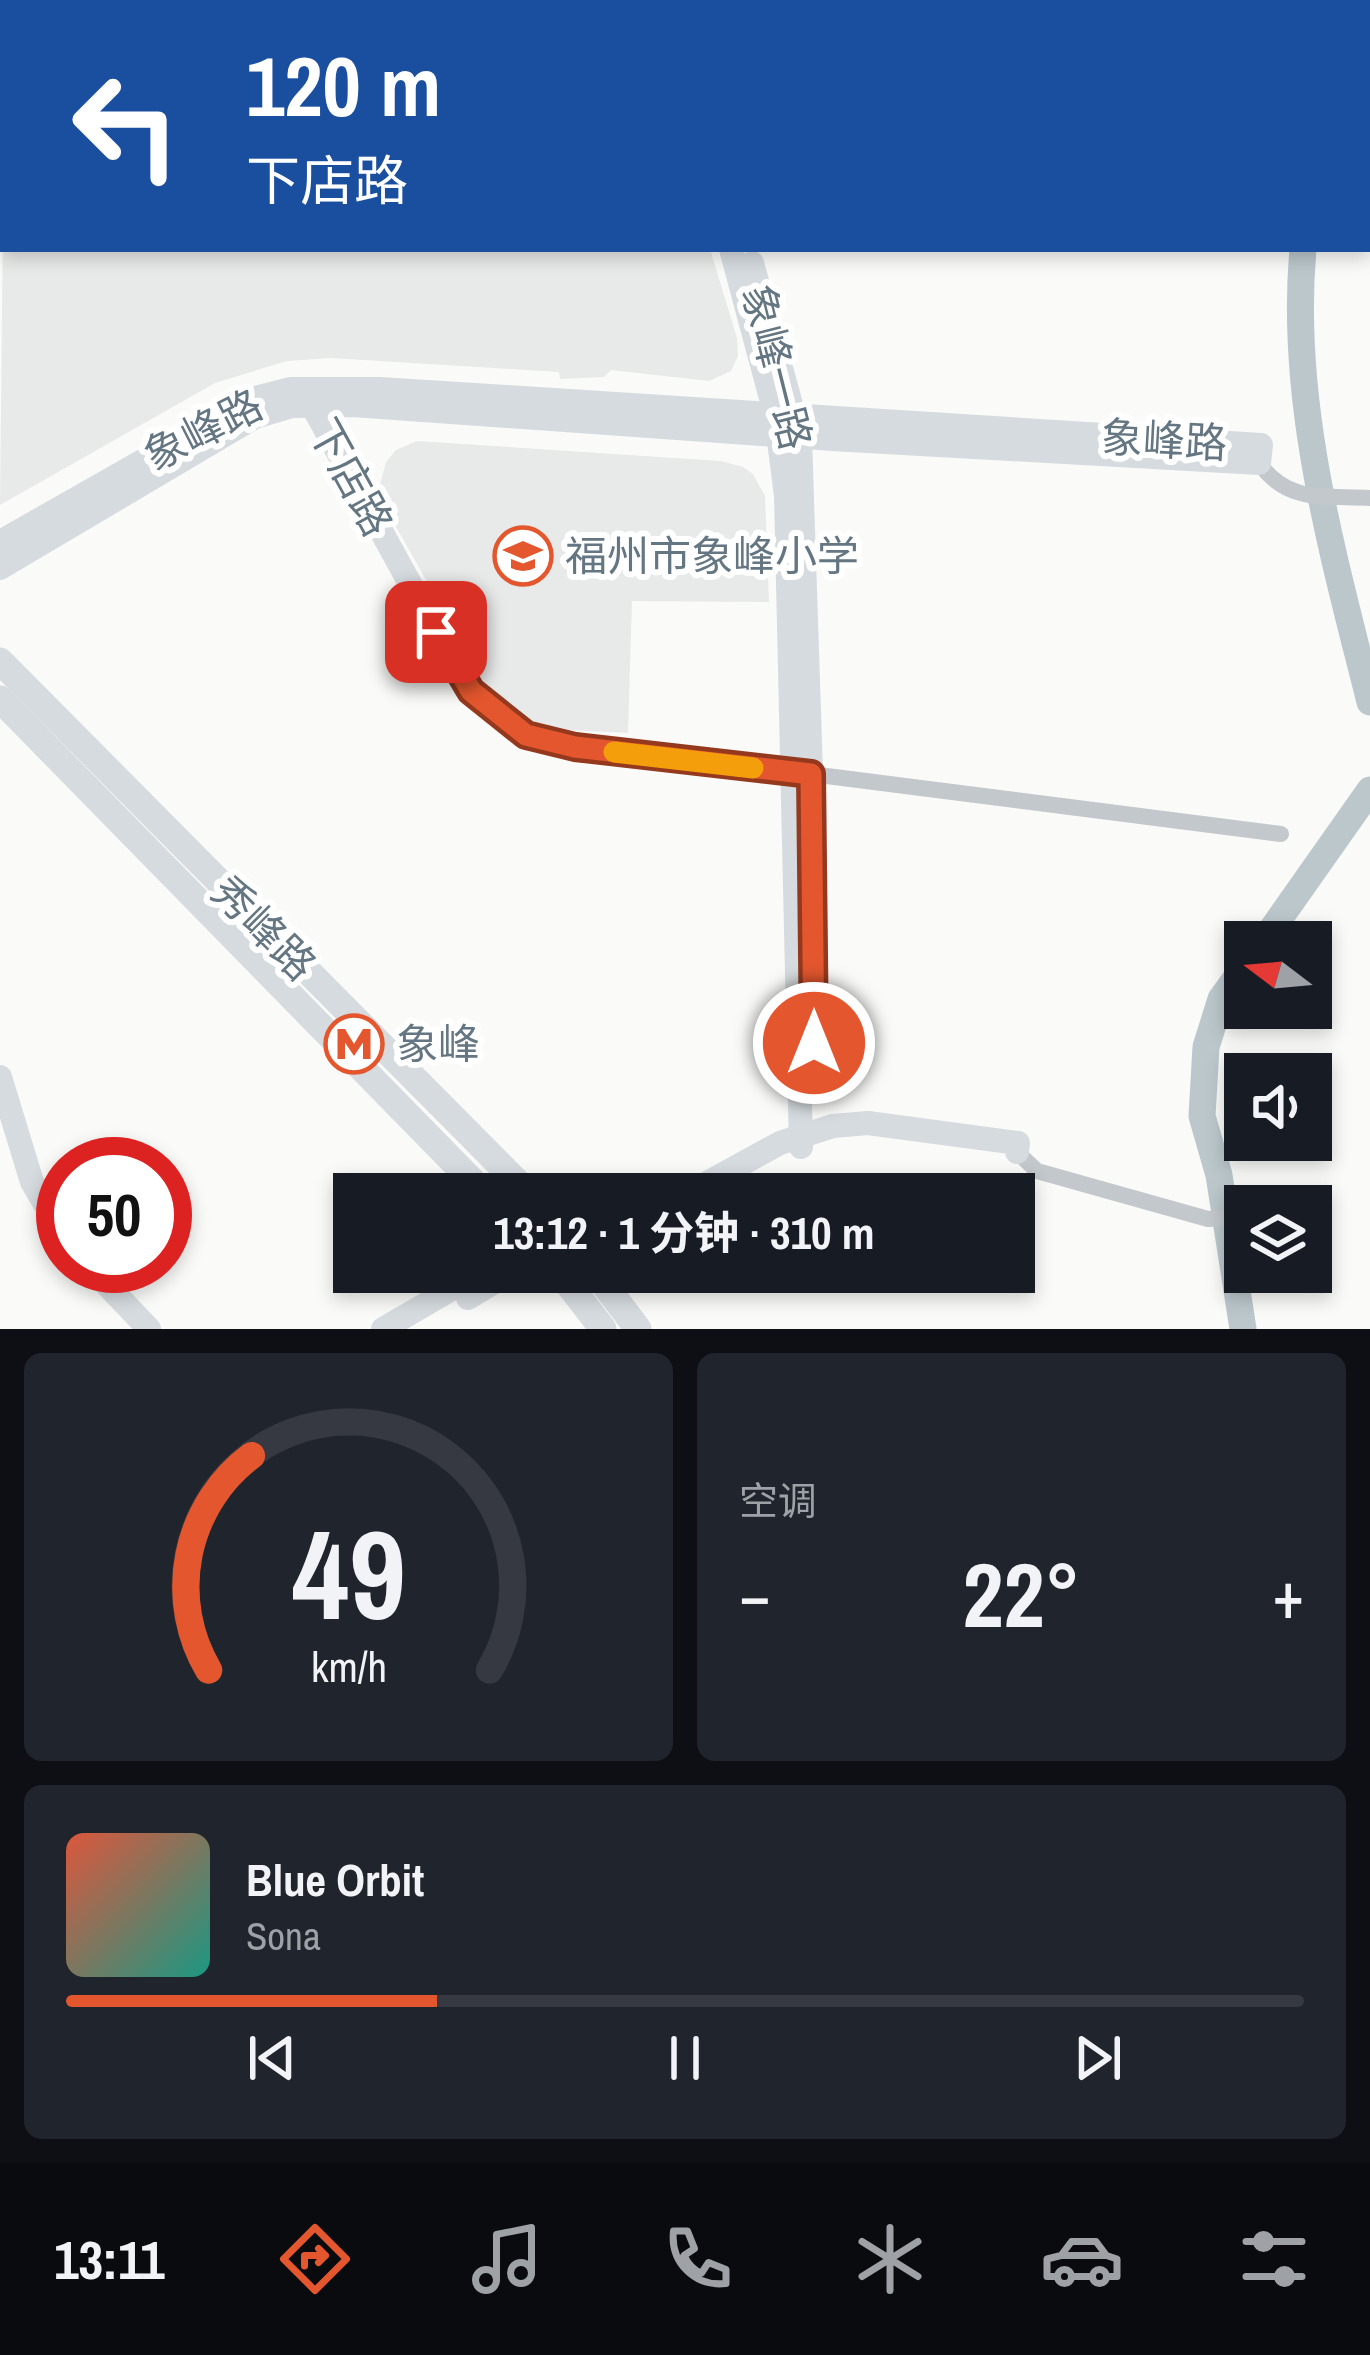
<!DOCTYPE html>
<html lang="zh">
<head>
<meta charset="utf-8">
<style>
	:root { --surface:#171b24; --page:#20242c; --text:#f1f3f6; --muted:#9ea1a6; --line:#363941; --accent:#e4572e }
	body { margin:0; font-family:"Archivo Narrow","Noto Sans SC",sans-serif; background:var(--page); color:var(--text); height:100vh; display:flex; flex-direction:column; font-size:45px; white-space:nowrap }
	* { box-sizing:border-box; margin:0 }
	p { font-size:39px; color:var(--muted) }
	.icon { flex:none; width:66px; height:66px; fill:none; stroke:currentColor; stroke-width:2; stroke-linecap:round; stroke-linejoin:round }
	.map { position:relative; height:1329px; overflow:hidden }
	.details { display:flex; flex-direction:column; gap:24px; padding:24px; background:#0d0f14; flex:1 }
	.details>* { flex:none }
	.hud { position:absolute; left:0px; top:0px; width:1371px; height:252px; box-shadow:0 6px 18px #0003; background:#1a4fa0; color:#fff; overflow:hidden }
	.needle { width:78px; rotate:286deg }
	.fabs { position:absolute; left:1224px; top:921px; display:grid; gap:24px }
	.fabs a { display:grid; place-items:center; width:108px; height:108px; border-radius:0px; background:var(--surface); box-shadow:0 6px 18px #0003; font-size:60px }
	.speed { position:absolute; left:36px; top:1137px; display:flex; gap:24px; font-size:60px; font-weight:700; text-align:center }
	.speed>* { display:grid; place-content:center; width:156px; height:156px; border-radius:50%; background:var(--surface); box-shadow:0 6px 18px #0003; line-height:1 }
	.speed .limit { border:18px solid #d22; background:#fff; color:#111 }
	.pin { position:absolute; display:grid; place-items:center; width:102px; height:102px; color:#fff; margin:-51px; border-radius:24px; box-shadow:0 6px 18px #0006 }
	.me { position:absolute; width:132px; margin:-66px; rotate:0deg; stroke-linejoin:round; filter:drop-shadow(0 0 9px #0008) }
	.turn { display:flex; align-items:center; gap:42px; height:252px; padding:0 48px; font-size:54px }
	.turn .icon { width:156px; height:156px; stroke-width:2.5 }
	.turn b { display:block; font-size:84px; line-height:102px }
	.big { font-size:90px; font-weight:700; line-height:1.1 }
	.details .widget { flex:1; display:flex; flex-direction:column; justify-content:center; gap:18px; min-width:0; padding:0 42px; border-radius:18px; background:var(--page) }
	.details .dial { align-items:center; gap:0 }
	.dial svg { height:312px; overflow:visible; fill:none; stroke:var(--line); stroke-width:7; stroke-linecap:round; text-anchor:middle }
	.dial text { fill:var(--text); stroke:none }
	.song { display:flex; align-items:center; gap:36px }
	.cover { width:144px; height:144px; border-radius:18px; background:linear-gradient(135deg,hsl(10 70% 55%),hsl(170 70% 35%)) }
	.played { height:12px; border-radius:6px; background:linear-gradient(90deg,var(--accent) 30%,var(--line) 30%) }
	.keys { display:flex; justify-content:space-around; direction:ltr }
	.heat { display:flex; justify-content:space-between; align-items:center; font-size:66px; direction:ltr }
	.details .tiles { flex:1; display:grid; gap:24px; grid-template-columns:1fr 1fr }
	.widget:last-child { grid-column:span 2 }
	.trip { position:absolute; left:333px; top:1173px; width:702px; height:120px; border-radius:0px; background:var(--surface); box-shadow:0 6px 18px #0003; font-weight:700; line-height:120px; text-align:center }
	.tab-bar { display:flex; height:192px; justify-content:space-around; align-items:center; background:#090b0e; color:var(--muted) }
	.tab-bar .icon { width:84px; height:84px }
	.tab-bar .current { color:var(--accent) }
	.tab-bar b { font-size:54px; color:var(--text) }
	.map>svg:first-child { display:block }
</style>
</head>
<body>
<div class="map">
<svg width="1370" height="1329" viewBox="0 0 1370 1329">
	<rect width="100%" height="100%" fill="#fafaf8"/>
	<!-- built -->
	<g fill="#e8e9e9">
		<path d="M3,215V249H710L737,338L738,356L731,371L709,381L611,370L604,377L560,379L559,372L331,358L287,361L215,383L0,505Z"/>
		<path d="M417,441L721,461L743,467L753,474L765,496L769,602L632,601L628,733L568,730L531,721L484,682L383,504L380,485L386,462L396,450Z"/>
	</g>
	<g fill="none" stroke-linecap="round" stroke-linejoin="round">
		<!-- river -->
		<g stroke="#bbc7cb" stroke-width="27">
			<path d="M1276,0L1278,3"/>
			<path d="M1303,249C1289,402 1333,554 1370,702"/>
			<path d="M1263,942L1370,790"/>
			<path d="M1243,1329L1219,1175L1202,1116L1206,1047L1221,999L1245,966"/>
		</g>
		<!-- street -->
		<g stroke="#c3c8cc" stroke-width="16">
			<path d="M1259,463C1288,504 1326,495 1370,498"/>
			<path d="M811,774L1281,834"/>
			<path d="M1017,1152L1037,1171L1208,1219L1245,1217"/>
		</g>
		<!-- secondary -->
		<g stroke="#d6dbdf" stroke-width="24">
			<path d="M658,0L659,3"/>
			<path d="M677,0L678,3"/>
			<path d="M781,3L813,0"/>
			<path d="M0,202L3,201"/>
			<path d="M731,249L776,417L786,496L801,1147"/>
			<path d="M752,263L800,437L812,803"/>
			<path d="M307,396L464,682C491,715 520,736 562,745L805,774"/>
			<path d="M0,542L252,399L290,389H380L1261,445L1259,463L832,439L352,405L292,406L255,417L0,568"/>
			<path d="M0,1077L32,1182L63,1235"/>
			<path d="M687,1194L780,1143L833,1126L868,1123L1018,1143L1017,1152"/>
			<path d="M89,1266L149,1329"/>
			<path d="M468,1298L511,1272"/>
			<path d="M383,1329L481,1272"/>
		</g>
		<!-- primary -->
		<g stroke="#d6dbdf" stroke-width="27">
			<path d="M0,661L529,1194"/>
			<path d="M0,699L485,1194"/>
			<path d="M559,1272L603,1329"/>
			<path d="M595,1272L638,1329"/>
		</g>
	</g>
	<g fill="none" stroke-linecap="round" stroke-linejoin="round">
		<!-- route casing -->
		<g stroke="#94391e" stroke-width="30">
			<path id="route" d="M436,632L471,691L526,735L575,747L811,774L814,1043"/>
		</g>
		<!-- route -->
		<use href="#route" stroke="#e4572e" stroke-width="21"/>
		<!-- slow -->
		<path stroke="#f59e0b" stroke-width="21" d="M614,752L753,768"/>
	</g>
	<!-- icons -->
	<defs>
		<g id="school-ring" transform="scale(3)"><circle r="9.5" fill="#fff" stroke="#e4572e" stroke-width="1.5"/><path d="M0-5L7-2L0 1L-7-2ZM-4 1L0 2.5L4 1V4Q0 6-4 4Z" fill="#e4572e"/></g>
		<g id="metro-ring" transform="scale(3)"><circle r="9.5" fill="#fff" stroke="#e4572e" stroke-width="1.5"/><path d="M-5.5 5V-5H-3L0 0L3-5H5.5V5H3V-.5L0 4L-3-.5V5Z" fill="#e4572e"/></g>
	</defs>
	<g fill-rule="evenodd">
		<use href="#school-ring" x="523" y="556"/>
		<use href="#metro-ring" x="354" y="1044"/>
	</g>
	<g text-anchor="middle" stroke-width="12" stroke-linejoin="round" paint-order="stroke">
		<!-- street labels -->
		<g font-size="42" fill="#657683" stroke="#fff">
			<text transform="translate(777 367) rotate(76)" y="15">象峰一路</text>
			<text transform="translate(203 430) rotate(-27)" y="15">象峰路</text>
			<text transform="translate(1164 440) rotate(3)" y="15">象峰路</text>
			<text transform="translate(351 477) rotate(61)" y="15">下店路</text>
			<text transform="translate(264 928) rotate(45)" y="15">秀峰路</text>
		</g>
		<!-- poi labels -->
		<g font-size="42" fill="#657683" stroke="#fff" text-anchor="start">
			<text x="565" y="571">福州市象峰小学</text>
			<text x="396" y="1059">象峰</text>
		</g>
	</g>
</svg>
<div class="fabs">
<a><svg class="needle" viewBox="-14 -14 28 28"><path d="M0-13l5 13h-10z" fill="#e53935"/><path d="M0 13l5-13h-10z" fill="#9ea1a6"/></svg></a>
<a><svg class="icon" aria-label="sound" viewBox="0 0 24 24"><path d="M4 9h4l5-4v14l-5-4H4zM17 9q2 3 0 6"/></svg></a>
<a><svg class="icon" aria-label="layers" viewBox="0 0 24 24"><path d="M12 4l9 5-9 5-9-5zM3 14l9 5 9-5"/></svg></a>
</div>
<div class="speed"><div class="limit">50</div></div>
<div class="pin" style="left:436px;top:632px;background:#d93025"><svg class="icon" aria-label="arrive" viewBox="0 0 24 24"><path d="M6 21V4h12l-3 4 3 4H6"/></svg></div>
<svg class="me" style="left:814px;top:1043px" viewBox="-20 -20 40 40"><circle r="17" fill="#e4572e" stroke="#fff" stroke-width="3"/><path d="M0-11L8 9 0 5-8 9z" fill="#fff"/></svg>
<div class="trip">13:12 · 1 分钟 · 310 m</div>
<div class="hud">
<div class="turn"><svg class="icon" aria-label="left" viewBox="0 0 24 24"><path d="M17 20v-9H6M10 6l-5 5 5 5"/></svg><div><b>120 m</b>下店路</div></div>
</div>
</div>
<section class="details">
<div class="tiles">
<div class="widget dial"><svg viewBox="0 0 100 80">
<path d="M14 69A42 42 0 1 1 86 69"/>
<path d="M14 69A42 42 0 0 1 25 14" stroke="#e4572e"/>
<text x="50" y="56" font-size="32" font-weight="700">49</text>
<text x="50" y="72" font-size="11">km/h</text>
</svg></div>
<div class="widget"><p>空调</p>
<div class="heat"><a>−</a><b class="big">22°</b><a>+</a></div>
</div>
<div class="widget">
<div class="song"><i class="cover"></i><div><b>Blue Orbit</b><p>Sona</p></div></div>
<div class="played"></div>
<div class="keys"><svg class="icon" aria-label="previous" viewBox="0 0 24 24"><path d="M18 5L8 12l10 7zM5 5v14"/></svg><svg class="icon" aria-label="pause" viewBox="0 0 24 24"><path d="M8 5v14M16 5v14"/></svg><svg class="icon" aria-label="next" viewBox="0 0 24 24"><path d="M6 5l10 7-10 7zM19 5v14"/></svg></div>
</div>
</div>
</section>
<nav class="tab-bar">
<b>13:11</b>
<svg class="icon current" aria-label="directions" viewBox="0 0 24 24"><path d="M12 3l9 9-9 9-9-9zM9 14v-3h6M13 9l2 2-2 2"/></svg>
<svg class="icon" aria-label="music" viewBox="0 0 24 24"><path d="M9 18V5l10-2v13"/><circle cx="6" cy="18" r="3"/><circle cx="16" cy="16" r="3"/></svg>
<svg class="icon" aria-label="phone" viewBox="0 0 24 24"><path d="M5 4h4l2 5-3 2q2 4 5 5l2-3 5 2v4C11 20 4 13 5 4z"/></svg>
<svg class="icon" aria-label="climate" viewBox="0 0 24 24"><path d="M12 3v18M4 7l16 10M4 17L20 7"/></svg>
<svg class="icon" aria-label="car" viewBox="0 0 24 24"><path d="M5 17H2v-5l4-1 3-4h7l3 4 3 1v5h-3M9 17h6M6 11h13"/><circle cx="7" cy="17" r="2"/><circle cx="17" cy="17" r="2"/></svg>
<svg class="icon" aria-label="filters" viewBox="0 0 24 24"><path d="M4 7h16M4 17h16"/><circle cx="9" cy="7" r="2"/><circle cx="15" cy="17" r="2"/></svg>
</nav>
</body>
</html>
